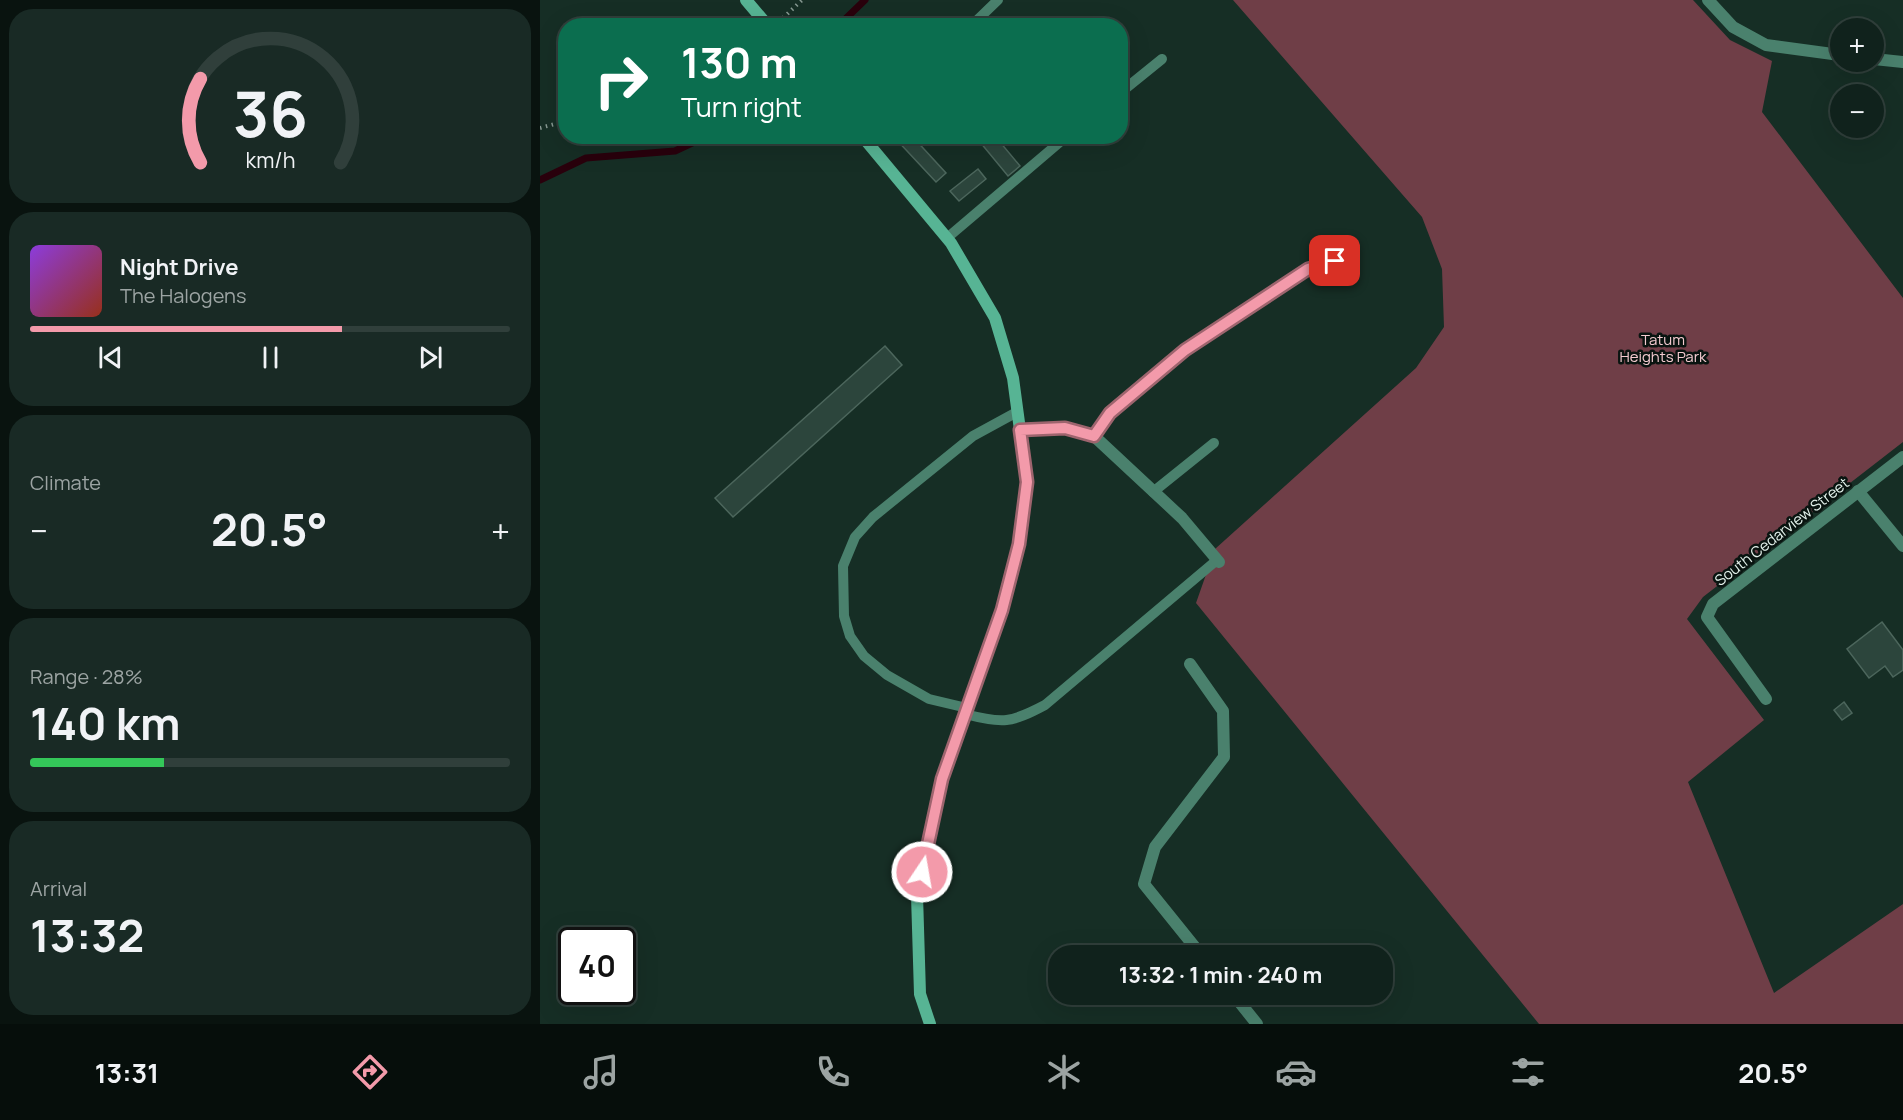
<!DOCTYPE html>
<html lang="en">
<head>
<meta charset="utf-8">
<style>
	:root { --surface:#10221c; --page:#192a25; --text:#f1f3f6; --muted:#9ca4a3; --line:#303f3b; --accent:#f39aaa }
	body { margin:0; font-family:Manrope,sans-serif; background:var(--page); color:var(--text); height:100vh; display:flex; flex-direction:column; font-size:22px; white-space:nowrap }
	* { box-sizing:border-box; margin:0 }
	p { font-size:20px; color:var(--muted) }
	.icon { flex:none; width:33px; height:33px; fill:none; stroke:currentColor; stroke-width:2; stroke-linecap:round; stroke-linejoin:round }
	.map { position:relative; flex:1; overflow:hidden }
	.side { display:flex; flex-direction:column; gap:9px; padding:9px; background:#09130f; width:540px }
	.side>* { flex:none }
	.hud { position:absolute; left:18px; top:18px; width:570px; height:126px; border-radius:24px; box-shadow:0 6px 24px #0002,0 0 0 2px var(--line); background:#0b6e4f; color:#fff; overflow:hidden }
	.controls { position:absolute; left:1290px; top:18px; display:grid; gap:12px }
	.controls a { display:grid; place-items:center; width:54px; height:54px; border-radius:50%; background:var(--surface); box-shadow:0 6px 24px #0002,0 0 0 2px var(--line); font-size:30px }
	.speed { position:absolute; left:18px; top:927px; display:flex; gap:12px; font-size:30px; font-weight:700; text-align:center }
	.speed>* { display:grid; place-content:center; width:78px; height:78px; border-radius:50%; background:var(--surface); box-shadow:0 6px 24px #0002,0 0 0 2px var(--line); line-height:1 }
	.speed .limit { border:3px solid #111; border-radius:9px; background:#fff; color:#111 }
	.pin { position:absolute; display:grid; place-items:center; width:51px; height:51px; color:#fff; margin:-26px; border-radius:12px; box-shadow:0 3px 9px #0006 }
	.me { position:absolute; width:66px; margin:-33px; rotate:12deg; stroke-linejoin:round; filter:drop-shadow(0 0 4px #0008) }
	.turn { display:flex; align-items:center; gap:21px; height:126px; padding:0 24px; font-size:27px }
	.turn .icon { width:78px; height:78px; stroke-width:2.5 }
	.turn b { display:block; font-size:42px; line-height:51px }
	.big { font-size:45px; font-weight:700; line-height:1.1 }
	.side .card { flex:1; display:flex; flex-direction:column; justify-content:center; gap:9px; min-width:0; padding:0 21px; border-radius:24px; background:var(--page) }
	.side .dial { align-items:center; gap:0 }
	.dial svg { height:156px; overflow:visible; fill:none; stroke:var(--line); stroke-width:7; stroke-linecap:round; text-anchor:middle }
	.dial text { fill:var(--text); stroke:none }
	.song { display:flex; align-items:center; gap:18px }
	.cover { width:72px; height:72px; border-radius:9px; background:linear-gradient(135deg,hsl(270 70% 55%),hsl(10 70% 35%)) }
	.played { height:6px; border-radius:3px; background:linear-gradient(90deg,var(--accent) 65%,var(--line) 65%) }
	.keys { display:flex; justify-content:space-around; direction:ltr }
	.heat { display:flex; justify-content:space-between; align-items:center; font-size:33px; direction:ltr }
	.charge { height:9px; border-radius:4px; background:linear-gradient(90deg,#34c759 28%,var(--line) 0) }
	.trip { position:absolute; left:508px; top:945px; width:345px; height:60px; border-radius:24px; background:var(--surface); box-shadow:0 6px 24px #0002,0 0 0 2px var(--line); font-weight:700; line-height:60px; text-align:center }
	.menu { display:flex; height:96px; justify-content:space-around; align-items:center; background:#060e0b; color:var(--muted) }
	.menu .icon { width:42px; height:42px }
	.menu .selected { color:var(--accent) }
	.menu b { font-size:27px; color:var(--text) }
	main { display:flex; flex:1; min-height:0 }
	.map>svg:first-child { display:block }
</style>
</head>
<body>
<main>
<section class="side">
<div class="card dial"><svg viewBox="0 0 100 80">
<path d="M14 69A42 42 0 1 1 86 69"/>
<path d="M14 69A42 42 0 0 1 14 26" stroke="#f39aaa"/>
<text x="50" y="56" font-size="32" font-weight="700">36</text>
<text x="50" y="72" font-size="11">km/h</text>
</svg></div>
<div class="card">
<div class="song"><i class="cover"></i><div><b>Night Drive</b><p>The Halogens</p></div></div>
<div class="played"></div>
<div class="keys"><svg class="icon" aria-label="previous" viewBox="0 0 24 24"><path d="M18 5L8 12l10 7zM5 5v14"/></svg><svg class="icon" aria-label="pause" viewBox="0 0 24 24"><path d="M8 5v14M16 5v14"/></svg><svg class="icon" aria-label="next" viewBox="0 0 24 24"><path d="M6 5l10 7-10 7zM19 5v14"/></svg></div>
</div>
<div class="card"><p>Climate</p>
<div class="heat"><a>−</a><b class="big">20.5°</b><a>+</a></div>
</div>
<div class="card"><p>Range · 28%</p><b class="big">140 km</b><div class="charge"></div></div>
<div class="card"><p>Arrival</p><b class="big">13:32</b></div>
</section>
<div class="map">
<svg width="1363" height="1024" viewBox="0 0 1363 1024">
	<rect width="100%" height="100%" fill="#162e25"/>
	<!-- green -->
	<path fill="#6f3e47" d="M693,0H1153L1190,40L1232,61L1222,112L1363,298V442L1163,597L1147,619L1224,720L1148,782L1234,993L1363,904V1024H999L656,603L675,549L876,368L904,327L902,269L882,217Z"/>
	<g fill="none" stroke-linecap="round" stroke-linejoin="round">
		<!-- stream -->
		<g stroke="#29000c" stroke-width="7">
			<path d="M298,26L325,0"/>
			<path d="M0,180L46,158L135,151L167,136"/>
		</g>
	</g>
	<!-- building -->
	<g fill="#2c453c" stroke="#4c665c" stroke-width="1.5">
		<path d="M353,136H372L406,173L396,182Z"/>
		<path d="M409,136H424L425,137L416,145Z"/>
		<path d="M435,136H455L480,166L468,176Z"/>
		<path d="M438,169L446,179L419,201L410,191Z"/>
		<path d="M345,346L362,365L193,517L175,498Z"/>
		<path d="M1342,622L1363,650V670L1353,677L1345,666L1329,678L1307,649Z"/>
		<path d="M1304,702L1312,713L1302,720L1294,710Z"/>
	</g>
	<g fill="none" stroke-linecap="round" stroke-linejoin="round">
		<!-- path -->
		<g stroke="#879992" stroke-width="4" stroke-dasharray="1.5 4.5" stroke-linecap="butt">
			<path d="M243,18L262,0"/>
			<path d="M0,128L26,121"/>
		</g>
		<!-- lane -->
		<g stroke="#4a816d" stroke-width="10">
			<path d="M431,26L458,0"/>
			<path d="M580,93L622,59"/>
			<path d="M407,238L527,136"/>
			<path d="M554,436L570,413L645,350L768,269L795,261"/>
			<path d="M613,492L674,443"/>
			<path d="M427,708L389,699L347,675L324,656L310,636L304,616L303,566L315,537L333,517L433,436L477,412"/>
			<path d="M425,714C463,724 471,723 505,705L677,560"/>
		</g>
		<!-- street -->
		<g stroke="#4a816d" stroke-width="12">
			<path d="M1168,0L1193,27L1226,45L1300,55"/>
			<path d="M1334,59L1363,62"/>
			<path d="M480,430L525,428L554,436L642,518L679,562"/>
			<path d="M1318,491L1363,546"/>
			<path d="M650,664L683,711L684,757L615,847L604,884L662,956"/>
			<path d="M1226,699L1167,617L1173,604L1363,457"/>
			<path d="M693,994L717,1024"/>
		</g>
		<!-- secondary -->
		<g stroke="#57b494" stroke-width="12">
			<path d="M206,0L228,26"/>
			<path d="M322,136L411,243L455,318L473,378L487,482L479,544L462,610L402,779L377,895L380,994L390,1024"/>
		</g>
	</g>
	<g fill="none" stroke-linecap="round" stroke-linejoin="round">
		<!-- route casing -->
		<g stroke="#9e646e" stroke-width="15">
			<path id="route" d="M382,872L402,779L462,610L479,544L487,482L480,430L525,428L554,436L570,413L645,350L768,269L795,261"/>
		</g>
		<!-- route -->
		<use href="#route" stroke="#f39aaa" stroke-width="10"/>
	</g>
	<g text-anchor="middle" stroke-width="5" stroke-linejoin="round" paint-order="stroke">
		<!-- park labels -->
		<g font-size="15" fill="#f4cbd0" stroke="#091410">
			<text x="1123" y="345">Tatum<tspan x="1123" dy="17">Heights Park</tspan></text>
		</g>
		<!-- street labels -->
		<g font-size="15" fill="#e5f3ed" stroke="#091410">
			<text transform="translate(1242 532) rotate(-38)" y="5">South Cedarview Street</text>
		</g>
	</g>
</svg>
<div class="controls">
<a>+</a>
<a>−</a>
</div>
<div class="speed"><div class="limit">40</div></div>
<div class="pin" style="left:795px;top:261px;background:#d93025"><svg class="icon" aria-label="arrive" viewBox="0 0 24 24"><path d="M6 21V4h12l-3 4 3 4H6"/></svg></div>
<svg class="me" style="left:382px;top:872px" viewBox="-20 -20 40 40"><circle r="17" fill="#f39aaa" stroke="#fff" stroke-width="3"/><path d="M0-11L8 9 0 5-8 9z" fill="#fff"/></svg>
<div class="trip">13:32 · 1 min · 240 m</div>
<div class="hud">
<div class="turn"><svg class="icon" aria-label="right" viewBox="0 0 24 24"><path d="M7 20v-9h11M14 6l5 5-5 5"/></svg><div><b>130 m</b>Turn right</div></div>
</div>
</div>
</main>
<nav class="menu">
<b>13:31</b>
<svg class="icon selected" aria-label="directions" viewBox="0 0 24 24"><path d="M12 3l9 9-9 9-9-9zM9 14v-3h6M13 9l2 2-2 2"/></svg>
<svg class="icon" aria-label="music" viewBox="0 0 24 24"><path d="M9 18V5l10-2v13"/><circle cx="6" cy="18" r="3"/><circle cx="16" cy="16" r="3"/></svg>
<svg class="icon" aria-label="phone" viewBox="0 0 24 24"><path d="M5 4h4l2 5-3 2q2 4 5 5l2-3 5 2v4C11 20 4 13 5 4z"/></svg>
<svg class="icon" aria-label="climate" viewBox="0 0 24 24"><path d="M12 3v18M4 7l16 10M4 17L20 7"/></svg>
<svg class="icon" aria-label="car" viewBox="0 0 24 24"><path d="M5 17H2v-5l4-1 3-4h7l3 4 3 1v5h-3M9 17h6M6 11h13"/><circle cx="7" cy="17" r="2"/><circle cx="17" cy="17" r="2"/></svg>
<svg class="icon" aria-label="filters" viewBox="0 0 24 24"><path d="M4 7h16M4 17h16"/><circle cx="9" cy="7" r="2"/><circle cx="15" cy="17" r="2"/></svg>
<b>20.5°</b>
</nav>
</body>
</html>
